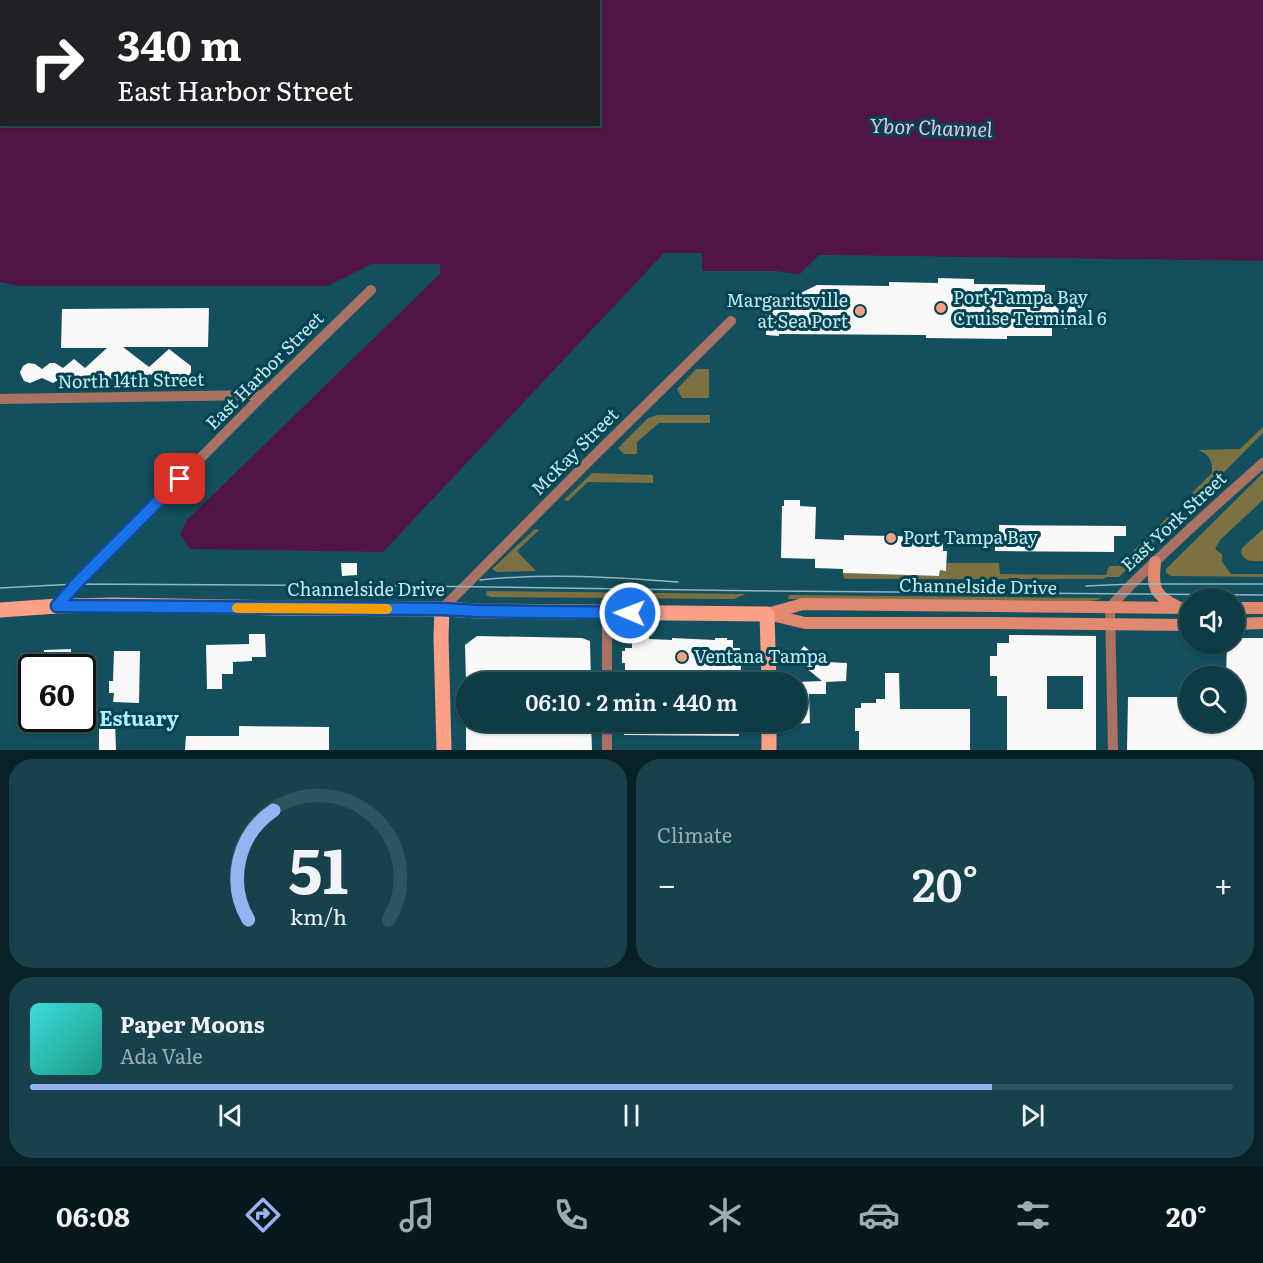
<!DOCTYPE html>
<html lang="en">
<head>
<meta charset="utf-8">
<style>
	:root { --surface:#0e3b45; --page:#17424c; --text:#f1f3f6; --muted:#9badb3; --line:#2e555e; --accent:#95b2f1 }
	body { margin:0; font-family:Literata,serif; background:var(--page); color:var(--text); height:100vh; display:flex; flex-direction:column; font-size:22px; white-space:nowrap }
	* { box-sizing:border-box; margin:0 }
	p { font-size:20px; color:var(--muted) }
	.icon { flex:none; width:33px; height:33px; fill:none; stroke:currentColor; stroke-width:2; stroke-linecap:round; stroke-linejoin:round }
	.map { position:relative; height:750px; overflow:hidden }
	.sheet { display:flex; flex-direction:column; gap:9px; padding:9px; background:#082026; flex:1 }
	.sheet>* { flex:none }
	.guide { position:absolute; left:0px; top:0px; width:600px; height:126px; box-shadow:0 2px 4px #0004,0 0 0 2px var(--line); background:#202124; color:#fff; overflow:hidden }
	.buttons { position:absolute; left:1179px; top:588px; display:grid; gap:12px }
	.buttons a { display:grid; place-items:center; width:66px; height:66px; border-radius:50%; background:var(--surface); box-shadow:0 2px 4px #0004,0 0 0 2px var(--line); font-size:30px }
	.speed { position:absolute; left:18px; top:654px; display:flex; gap:12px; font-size:30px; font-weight:700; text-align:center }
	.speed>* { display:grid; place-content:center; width:78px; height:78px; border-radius:50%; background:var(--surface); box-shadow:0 2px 4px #0004,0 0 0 2px var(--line); line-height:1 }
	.speed .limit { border:3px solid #111; border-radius:9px; background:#fff; color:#111 }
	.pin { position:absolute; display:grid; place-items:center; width:51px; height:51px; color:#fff; margin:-26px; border-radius:12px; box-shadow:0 3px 9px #0006 }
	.me { position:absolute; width:66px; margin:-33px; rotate:271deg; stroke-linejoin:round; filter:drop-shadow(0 0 4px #0008) }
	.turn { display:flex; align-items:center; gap:21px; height:126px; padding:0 18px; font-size:27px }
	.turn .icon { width:78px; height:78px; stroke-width:2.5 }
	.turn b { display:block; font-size:42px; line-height:51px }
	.big { font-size:45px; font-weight:600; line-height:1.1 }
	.sheet .widget { flex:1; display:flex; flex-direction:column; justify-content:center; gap:9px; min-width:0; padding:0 21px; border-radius:24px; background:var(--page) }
	.sheet .dial { align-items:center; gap:0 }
	.dial svg { height:156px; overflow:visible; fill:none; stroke:var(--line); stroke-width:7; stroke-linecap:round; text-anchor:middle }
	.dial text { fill:var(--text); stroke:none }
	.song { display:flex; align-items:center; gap:18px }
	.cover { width:72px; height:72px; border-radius:9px; background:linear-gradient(135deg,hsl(180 70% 55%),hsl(170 70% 35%)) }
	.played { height:6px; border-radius:3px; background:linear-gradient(90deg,var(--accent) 80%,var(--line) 80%) }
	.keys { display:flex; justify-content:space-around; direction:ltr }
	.heat { display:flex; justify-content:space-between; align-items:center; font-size:33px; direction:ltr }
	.sheet .tiles { flex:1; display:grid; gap:9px; grid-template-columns:1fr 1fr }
	.widget:last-child { grid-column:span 2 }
	.trip { position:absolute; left:456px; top:672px; width:351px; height:60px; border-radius:30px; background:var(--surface); box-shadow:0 2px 4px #0004,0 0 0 2px var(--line); font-weight:600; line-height:60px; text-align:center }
	.menu { display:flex; height:96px; justify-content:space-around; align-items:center; background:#06181c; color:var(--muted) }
	.menu .icon { width:42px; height:42px }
	.menu .on { color:var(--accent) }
	.menu b { font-size:27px; color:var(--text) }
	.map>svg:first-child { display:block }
</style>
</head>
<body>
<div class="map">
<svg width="1263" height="750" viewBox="0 0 1263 750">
	<rect width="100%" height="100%" fill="#134f5c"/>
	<!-- green -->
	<g fill="#7c7142">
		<path d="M696,369H709V398H682L677,389Z"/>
		<path d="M658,415H710V423H659L637,442V454H624L618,448L648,418Z"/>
		<path d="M1263,427V433L1197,499L1190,500L1189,496L1212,473C1213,461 1209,454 1198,450L1240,449Z"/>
		<path d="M592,473L653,475V483L588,482L568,501L564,500Z"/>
		<path d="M1263,473V500L1221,539L1215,549L1222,554V562L1231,574H1263V577L1171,576L1166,573V569Z"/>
		<path d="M1173,512L1177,513L1176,519L1119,577H1107L1103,579H848L844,578L843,573L939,576L940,570H946L947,563H999L1000,574L1106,575L1109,566H1118Z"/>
		<path d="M535,529L539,530L517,551L536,571L497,572L492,569Z"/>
		<path d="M1263,529V561C1253,561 1245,563 1241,552L1242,548Z"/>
		<path d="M487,591L746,594L734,599L491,597L486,595Z"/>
		<path d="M789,595L1102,598L1097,600L1089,601L788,599Z"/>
	</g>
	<!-- water -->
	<path fill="#501545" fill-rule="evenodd" d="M0,0H1263V261L820,255L800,274L775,271H702V253H664L383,552L190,549L180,534L187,520L440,274V264H372L327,286H20L0,282ZM2,2H598V124H2Z"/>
	<!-- pier -->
	<path fill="#134f5c" d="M819,255L1263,261V264L821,258L802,277H797Z"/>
	<!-- building -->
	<g fill="#f8f8f8" fill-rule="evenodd">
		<path d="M938,278L974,279V284L1045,285V299L1052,298V303L1065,315L1071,304L1078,308L1066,329L1052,319V336H1007V339L926,338V335L779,334V336L766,335V310L817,285L889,286V282L938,283Z"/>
		<path d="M209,308L208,347H123L149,367L169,349L191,366V372L188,378L185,379H179L171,376L163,380H157L150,374L137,380L127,376L116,380L106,377L95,382L85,377L74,382L63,377L53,383L42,378L30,383L24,381L21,375L20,372L23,366L28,363L35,364L42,369L50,363H55L63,368L74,359L85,368L107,348H61L62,309Z"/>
		<path d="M784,500H800V506L816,507L815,539L844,540V535L938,537V542H943V551H947L946,571L940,570L939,576L843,573V569L815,568V559L781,558L782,506H784Z"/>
		<path d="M999,525L1126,526V536H1114V552L995,551V540H999Z"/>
		<path d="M341,563H357V575L342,576Z"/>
		<path d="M249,634H265L266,657H252V661L233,662V674H222V689H207L206,645L249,644Z"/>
		<path d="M1009,635L1096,636V750H1007V696H997V676H990V656H997V643H1009ZM1047,676H1083V709H1047Z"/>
		<path d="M477,636L582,638L590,641L591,682H466L465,645Z"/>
		<path d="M637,637H649V639L672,640V638L715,640V638H727V640H733V648H740V652H742L740,682H625V663H622V651H625V648H632V639H637Z"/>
		<path d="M1234,638H1263V750H1127L1128,697H1190V722H1234V676H1226L1227,644H1234Z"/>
		<path d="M804,646L812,653L805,661L847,663L846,681L826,682V694H809L810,723L797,724L796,682L822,681L794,658Z"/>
		<path d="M71,649V668H44V650Z"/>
		<path d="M114,651H140L139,703L113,702L114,693H109V681H113Z"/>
		<path d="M885,673H899L900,709H970V750H859V731H855V708H861V703H876V699H885Z"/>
		<path d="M99,722H115L116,750H99Z"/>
		<path d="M466,722H591L592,750H466Z"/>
		<path d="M624,722H739V736L624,735Z"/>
		<path d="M239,726L329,727V750H185L186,736H239Z"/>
	</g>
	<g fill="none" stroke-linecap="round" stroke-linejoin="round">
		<!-- street -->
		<g stroke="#aa7262" stroke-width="10">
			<path d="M0,399L263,395"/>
			<path d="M57,606L76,584L263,395L371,290"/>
			<path d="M442,609L589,461L731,321"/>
			<path d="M607,682V612"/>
			<path d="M607,722V750"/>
			<path d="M1113,750L1110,608C1124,590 1140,576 1156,561C1191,527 1227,495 1263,463"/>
		</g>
		<!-- secondary -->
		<g stroke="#e08870" stroke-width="12">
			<path d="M1155,562C1152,588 1154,595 1178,607"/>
			<path d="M1234,608H1263"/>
			<path d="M767,614L803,604L1190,608"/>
			<path d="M772,615L805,623H989L1190,625"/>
			<path d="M1234,624L1263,623"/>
		</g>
		<!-- primary -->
		<g stroke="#fca188" stroke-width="15">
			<path d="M442,609L441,637L444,750"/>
			<path d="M0,610L57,606L115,605L280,608L442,609L478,611L767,614L769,682"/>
			<path d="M769,722V750"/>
		</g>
		<!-- tram -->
		<g stroke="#8db9c3" stroke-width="1.5">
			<path d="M480,580C546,573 613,577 678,582"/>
			<path d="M1086,586L1131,584H1263"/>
			<path d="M0,588L76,584L414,586L771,591L1263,595"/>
		</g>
	</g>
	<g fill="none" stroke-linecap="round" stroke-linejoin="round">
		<!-- route casing -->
		<g stroke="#114b97" stroke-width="15">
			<path id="route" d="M180,479L76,584L57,606L442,609L478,611L630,613"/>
		</g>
		<!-- route -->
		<use href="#route" stroke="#1a73e8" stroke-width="10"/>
		<!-- slow -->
		<path stroke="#f59e0b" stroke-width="10" d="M237,608L387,609"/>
	</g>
	<!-- markers -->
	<g fill="#f49e86" stroke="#024451" stroke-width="2">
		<circle cx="941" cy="308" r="6"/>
		<circle cx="860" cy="311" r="6"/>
		<circle cx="891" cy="538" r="6"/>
		<circle cx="682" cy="657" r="6"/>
	</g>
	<g text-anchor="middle" stroke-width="6" stroke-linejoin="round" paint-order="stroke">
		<!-- poi labels -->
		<g font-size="18" fill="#c6eaf3" stroke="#024451" text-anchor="start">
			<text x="953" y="304">Port Tampa Bay<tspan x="953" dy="21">Cruise Terminal 6</tspan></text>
			<text x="848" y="307" text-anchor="end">Margaritsville<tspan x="848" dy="21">at Sea Port</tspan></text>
			<text x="903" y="544">Port Tampa Bay</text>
			<text x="694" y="663">Ventana Tampa</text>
		</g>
		<!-- street labels -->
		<g font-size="18" fill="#c6eaf3" stroke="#024451">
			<text transform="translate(265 371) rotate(-45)" y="6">East Harbor Street</text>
			<text transform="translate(131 381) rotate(-1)" y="6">North 14th Street</text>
			<text transform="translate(575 452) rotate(-45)" y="6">McKay Street</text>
			<text transform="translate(1174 522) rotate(-43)" y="6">East York Street</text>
			<text transform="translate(978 587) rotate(1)" y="6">Channelside Drive</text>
			<text x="366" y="596">Channelside Drive</text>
		</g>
		<!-- water labels -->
		<g font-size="20" font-style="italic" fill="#f5bde6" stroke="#024451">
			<text transform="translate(931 128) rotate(2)" y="7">Ybor Channel</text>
		</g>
		<!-- neighbourhood labels -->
		<g font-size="20" font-weight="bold" fill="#b2ecfc" stroke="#024451">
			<text x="139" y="726">Estuary</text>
		</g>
	</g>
</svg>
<div class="buttons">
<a><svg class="icon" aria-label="sound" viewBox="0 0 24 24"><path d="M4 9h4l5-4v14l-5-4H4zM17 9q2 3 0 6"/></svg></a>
<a><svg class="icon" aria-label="search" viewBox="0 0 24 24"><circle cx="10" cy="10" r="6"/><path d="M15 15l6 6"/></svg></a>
</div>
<div class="speed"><div class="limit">60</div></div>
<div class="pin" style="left:180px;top:479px;background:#d93025"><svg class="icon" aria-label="arrive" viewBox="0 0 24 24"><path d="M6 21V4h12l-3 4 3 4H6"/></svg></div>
<svg class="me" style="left:630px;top:613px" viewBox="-20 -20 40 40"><circle r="17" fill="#1a73e8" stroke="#fff" stroke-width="3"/><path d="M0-11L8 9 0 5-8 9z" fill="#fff"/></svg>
<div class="trip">06:10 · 2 min · 440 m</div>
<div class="guide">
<div class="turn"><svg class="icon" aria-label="right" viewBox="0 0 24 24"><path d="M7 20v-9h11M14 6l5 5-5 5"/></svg><div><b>340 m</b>East Harbor Street</div></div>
</div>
</div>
<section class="sheet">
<div class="tiles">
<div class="widget dial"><svg viewBox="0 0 100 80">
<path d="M14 69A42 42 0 1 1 86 69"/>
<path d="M14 69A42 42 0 0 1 27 13" stroke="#95b2f1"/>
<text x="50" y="56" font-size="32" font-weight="700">51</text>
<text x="50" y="72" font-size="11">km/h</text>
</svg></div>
<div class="widget"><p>Climate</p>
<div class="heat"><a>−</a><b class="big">20°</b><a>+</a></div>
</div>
<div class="widget">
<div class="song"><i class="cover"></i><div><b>Paper Moons</b><p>Ada Vale</p></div></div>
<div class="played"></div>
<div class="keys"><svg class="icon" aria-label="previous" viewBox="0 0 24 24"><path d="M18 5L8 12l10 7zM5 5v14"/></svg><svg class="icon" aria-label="pause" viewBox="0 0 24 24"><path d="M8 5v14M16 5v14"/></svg><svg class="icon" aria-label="next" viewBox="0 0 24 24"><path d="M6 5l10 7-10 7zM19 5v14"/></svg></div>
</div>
</div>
</section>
<nav class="menu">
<b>06:08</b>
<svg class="icon on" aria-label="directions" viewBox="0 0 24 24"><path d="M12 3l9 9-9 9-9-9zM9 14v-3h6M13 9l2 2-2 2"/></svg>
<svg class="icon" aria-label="music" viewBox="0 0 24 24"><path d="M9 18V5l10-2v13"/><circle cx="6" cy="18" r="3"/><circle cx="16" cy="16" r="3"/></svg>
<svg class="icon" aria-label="phone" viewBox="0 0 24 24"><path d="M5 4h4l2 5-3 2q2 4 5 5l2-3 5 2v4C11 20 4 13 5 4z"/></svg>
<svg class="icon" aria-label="climate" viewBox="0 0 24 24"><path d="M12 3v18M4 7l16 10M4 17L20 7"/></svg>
<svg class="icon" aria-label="car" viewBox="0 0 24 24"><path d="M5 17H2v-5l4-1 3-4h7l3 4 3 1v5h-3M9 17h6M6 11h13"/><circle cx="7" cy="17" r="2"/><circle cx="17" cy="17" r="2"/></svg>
<svg class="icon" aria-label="filters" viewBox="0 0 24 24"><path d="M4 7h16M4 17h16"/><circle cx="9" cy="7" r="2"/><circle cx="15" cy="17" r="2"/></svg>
<b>20°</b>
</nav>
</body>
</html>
